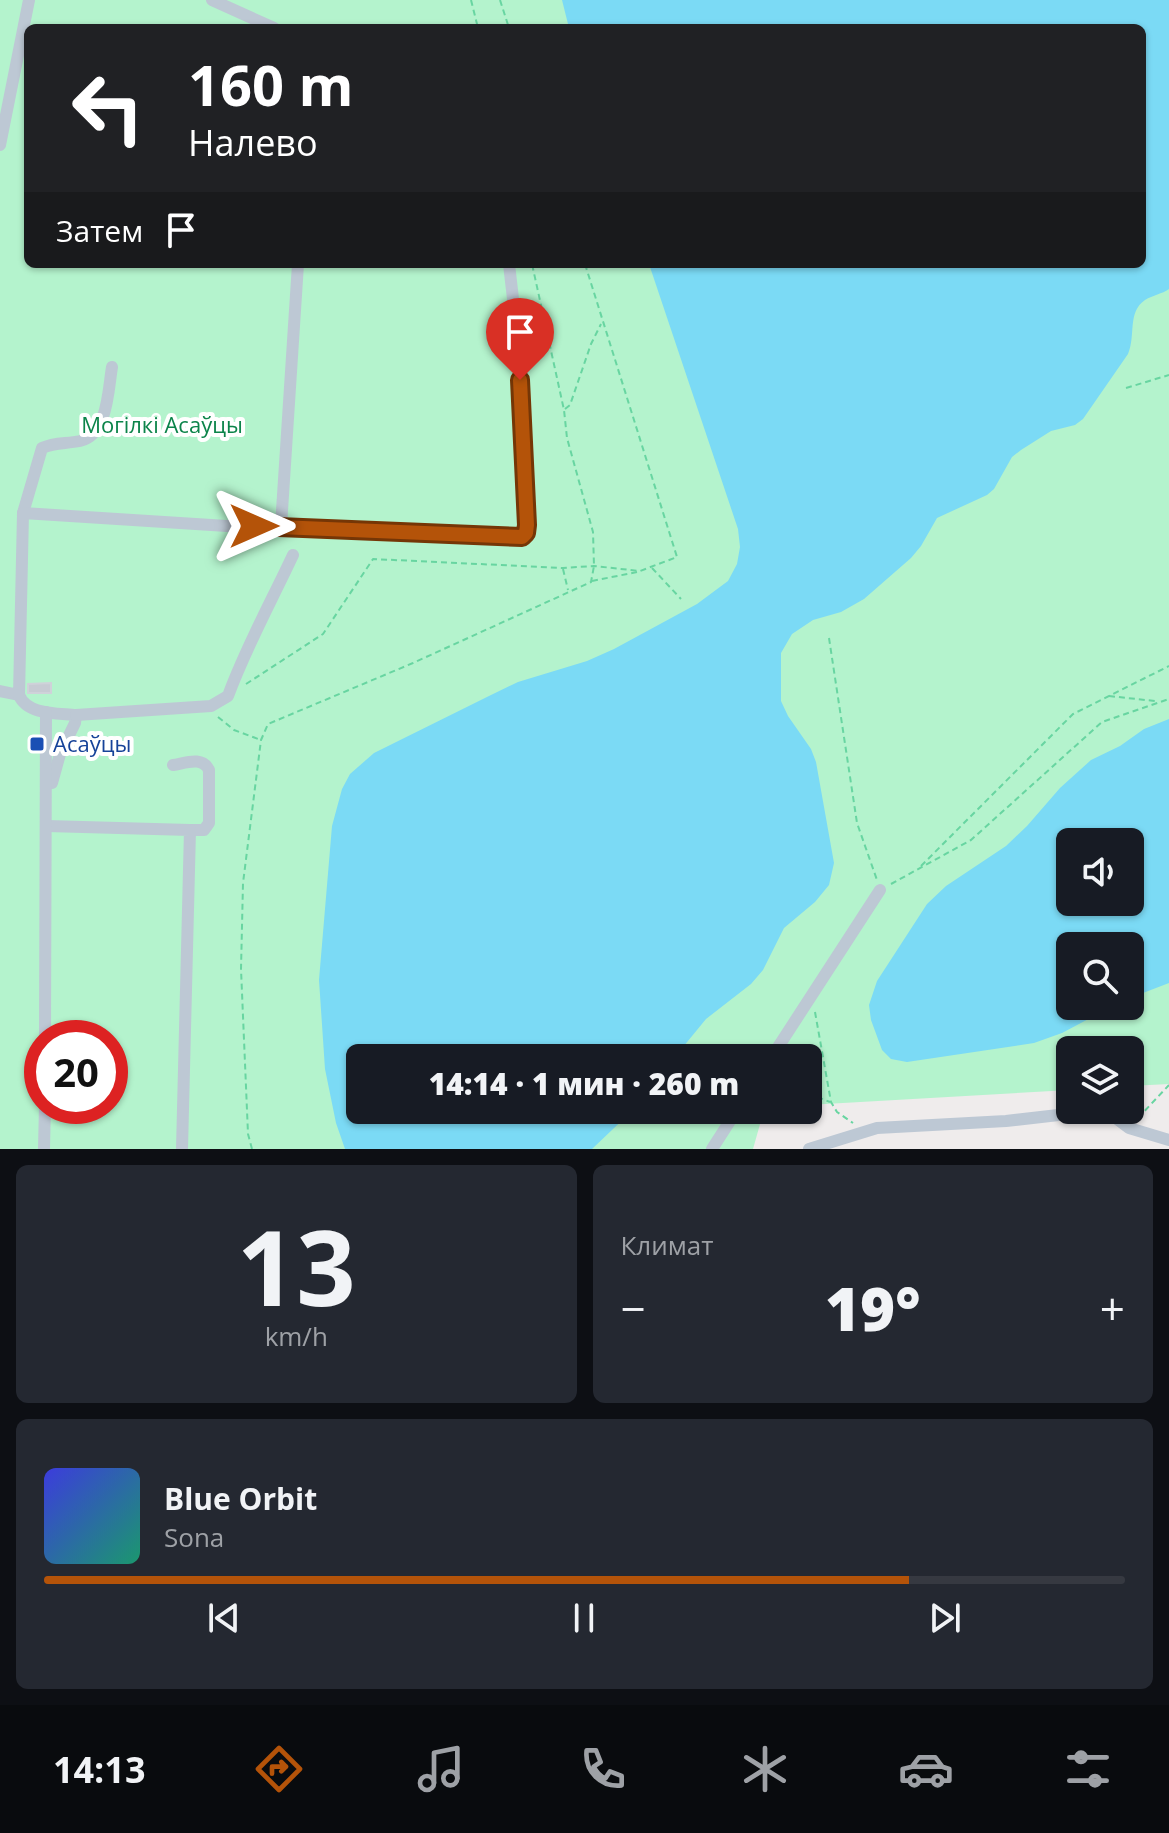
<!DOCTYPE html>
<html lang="ru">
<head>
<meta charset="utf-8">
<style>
	:root { --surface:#171b24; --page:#242831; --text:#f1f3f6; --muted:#9ea1a6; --line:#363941; --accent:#b45309 }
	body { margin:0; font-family:"Open Sans",sans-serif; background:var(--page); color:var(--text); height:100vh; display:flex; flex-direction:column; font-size:30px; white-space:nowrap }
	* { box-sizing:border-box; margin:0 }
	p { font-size:26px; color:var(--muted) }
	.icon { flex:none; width:44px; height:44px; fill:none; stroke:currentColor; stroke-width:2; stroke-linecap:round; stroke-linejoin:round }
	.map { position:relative; height:1149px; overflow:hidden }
	.details { display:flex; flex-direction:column; gap:16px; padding:16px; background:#0d0f14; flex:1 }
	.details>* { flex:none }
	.hud { position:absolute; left:24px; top:24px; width:1122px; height:244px; border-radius:12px; box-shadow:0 2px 6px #0004; background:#202124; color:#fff; overflow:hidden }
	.fabs { position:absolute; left:1056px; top:828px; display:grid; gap:16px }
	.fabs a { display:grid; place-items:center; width:88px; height:88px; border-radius:12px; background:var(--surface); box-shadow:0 2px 6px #0004; font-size:40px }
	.speed { position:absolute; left:24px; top:1020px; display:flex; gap:16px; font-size:40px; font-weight:700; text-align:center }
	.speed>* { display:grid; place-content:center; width:104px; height:104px; border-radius:50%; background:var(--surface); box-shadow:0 2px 6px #0004; line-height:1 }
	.speed .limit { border:12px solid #d22; background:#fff; color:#111 }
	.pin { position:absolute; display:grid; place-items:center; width:68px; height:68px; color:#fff; margin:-82px -34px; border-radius:50% 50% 50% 0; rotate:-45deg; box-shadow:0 0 8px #0007 }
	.pin .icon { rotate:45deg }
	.me { position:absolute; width:88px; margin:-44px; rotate:90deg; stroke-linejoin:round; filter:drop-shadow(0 0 6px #0008) }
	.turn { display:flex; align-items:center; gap:28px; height:168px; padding:0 32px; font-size:36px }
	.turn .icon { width:104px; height:104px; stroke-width:2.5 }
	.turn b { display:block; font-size:56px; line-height:68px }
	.then { display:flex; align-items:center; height:76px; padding:0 32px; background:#0003; gap:16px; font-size:30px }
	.big { font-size:60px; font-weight:800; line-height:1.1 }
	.details .widget { flex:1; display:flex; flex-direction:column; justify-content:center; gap:12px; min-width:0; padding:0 28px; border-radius:12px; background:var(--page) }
	.details .dial { align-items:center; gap:0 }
	.dial b { font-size:104px; line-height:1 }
	.song { display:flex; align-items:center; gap:24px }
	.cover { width:96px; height:96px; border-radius:12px; background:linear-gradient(135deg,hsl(240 70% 55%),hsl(160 70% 35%)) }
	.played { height:8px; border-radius:4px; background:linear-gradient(90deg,var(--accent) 80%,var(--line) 80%) }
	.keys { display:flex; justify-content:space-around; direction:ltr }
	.heat { display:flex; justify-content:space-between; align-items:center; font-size:44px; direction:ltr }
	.details .tiles { flex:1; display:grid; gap:16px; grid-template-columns:1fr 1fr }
	.widget:last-child { grid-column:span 2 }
	.trip { position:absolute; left:346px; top:1044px; width:476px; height:80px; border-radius:12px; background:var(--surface); box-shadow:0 2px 6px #0004; font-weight:800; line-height:80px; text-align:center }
	.tab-bar { display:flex; height:128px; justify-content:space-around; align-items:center; background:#090b0e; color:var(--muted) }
	.tab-bar .icon { width:56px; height:56px }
	.tab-bar .current { color:var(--accent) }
	.tab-bar b { font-size:36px; color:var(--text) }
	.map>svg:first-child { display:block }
</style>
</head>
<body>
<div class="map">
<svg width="1169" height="1149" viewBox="0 0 1169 1149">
	<rect width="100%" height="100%" fill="#efecec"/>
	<!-- green -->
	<path fill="#b4f3cd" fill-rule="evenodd" d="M0,0H1169V1084L1130,1086V1050H1070V1090L808,1105V1058H360V1110H764L753,1149H0ZM28,28H1142V264H28ZM1070,842H1130V902H1070ZM1070,946H1130V1006H1070ZM42,1038H110V1106H42Z"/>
	<!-- water -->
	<g fill="#7bdaf5" fill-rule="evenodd">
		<path d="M562,0H1169V289C1162,294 1153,295 1145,300C1127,312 1136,336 1128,354L1083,419L1075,425L1051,431L1021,450L1012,457L994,489L987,495L937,518L921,546L911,558L864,599L841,612L813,620L792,634L781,653V701L788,716L811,749L816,762L834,863L829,885L815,902L784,928L763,970L751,984L706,1019L674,1058H360V1110H633L592,1149H345L336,1123L325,1069L319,980L332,826L342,789L350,774L374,753L491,695L518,682L587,661L614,649L697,604L728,581L737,564L740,547L738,529L649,264H1142V28H569Z"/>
		<path d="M1169,719V983L1130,998V946H1070V1006H1113L1062,1033L1034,1043L907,1062L891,1059L882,1050L871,1020L869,1005L877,981L927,904L946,886L1006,846L1027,826L1060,788L1091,760L1120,746L1144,729ZM1070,842H1130V902H1070Z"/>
	</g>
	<!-- building -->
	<path fill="#c7cbd3" stroke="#cfd2d9" stroke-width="2" d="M51,683V693H28V684Z"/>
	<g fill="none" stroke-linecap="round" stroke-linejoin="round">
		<!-- path -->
		<g stroke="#68d5a1" stroke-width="2" stroke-dasharray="6 4" stroke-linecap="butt">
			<path d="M471,0L478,28"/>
			<path d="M500,0L509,28"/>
			<path d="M1126,388L1169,375"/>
			<path d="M565,409L570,405L591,344L601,324"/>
			<path d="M652,568L681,599"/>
			<path d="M563,569L568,590"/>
			<path d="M592,581L637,572"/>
			<path d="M829,638L857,823L877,880"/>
			<path d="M246,684L323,634L373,559L563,568L594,566L640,571L677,557L585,264"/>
			<path d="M1109,696L1155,701"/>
			<path d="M218,717L234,730L261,740"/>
			<path d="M921,866L1073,714L1169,666"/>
			<path d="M891,884L971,840L1102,722L1169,699"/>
			<path d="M815,1012L831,1102L837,1112L853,1123"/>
			<path d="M808,1093L830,1102"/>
			<path d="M1138,1118L1169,1085"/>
			<path d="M252,1149L248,1134L241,969L243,883L261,740L268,724L413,663L591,582L594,566L593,532L567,438L564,410L532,264"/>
		</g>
		<!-- minor -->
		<g stroke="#bdc8d4" stroke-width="12">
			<path d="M212,0L274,28"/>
			<path d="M0,145L29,0"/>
			<path d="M23,513L42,448C55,442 66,444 80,441C108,434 108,391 112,367"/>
			<path d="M281,526L298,264"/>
			<path d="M0,691L19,695L23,513L227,526H281L522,537L526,533L527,525L519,351L509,264"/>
			<path d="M19,695C27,715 57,713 76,715L75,723L60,754L52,783"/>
			<path d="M76,715L211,706L228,696C246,647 271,602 293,555"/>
			<path d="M173,765C186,763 202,756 209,770V823L204,830H190"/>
			<path d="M47,826L190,830L182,1149"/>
			<path d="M45,1038L46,712"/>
			<path d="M771,1058L880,890"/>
			<path d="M1105,1110L1129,1128L1169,1140"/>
			<path d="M44,1149L45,1106"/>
			<path d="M712,1149L737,1110"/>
			<path d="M809,1149L877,1128L1006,1121L1102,1110"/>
		</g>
	</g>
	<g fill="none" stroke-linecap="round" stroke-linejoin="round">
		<!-- route casing -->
		<g stroke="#753606" stroke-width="20">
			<path id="route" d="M254,526L522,537L526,533L527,525L520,380"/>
		</g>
		<!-- route -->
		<use href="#route" stroke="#b45309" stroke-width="14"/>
	</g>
	<!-- markers -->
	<rect fill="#1a4fb4" stroke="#fff" stroke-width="3" x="29" y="736" width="16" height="16" rx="4"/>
	<g text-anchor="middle" stroke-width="8" stroke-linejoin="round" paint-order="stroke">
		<!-- park labels -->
		<g font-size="22" fill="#0c844a" stroke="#fff">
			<text x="162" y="433">Могілкі Асаўцы</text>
		</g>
		<!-- transit labels -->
		<g font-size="22" fill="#164399" stroke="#fff" text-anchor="start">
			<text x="53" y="752">Асаўцы</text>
		</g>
	</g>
</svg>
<div class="fabs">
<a><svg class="icon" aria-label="sound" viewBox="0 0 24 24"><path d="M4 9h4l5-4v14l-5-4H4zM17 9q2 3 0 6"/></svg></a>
<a><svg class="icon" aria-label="search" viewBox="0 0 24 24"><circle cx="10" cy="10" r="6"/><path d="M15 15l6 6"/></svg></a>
<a><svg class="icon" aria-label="layers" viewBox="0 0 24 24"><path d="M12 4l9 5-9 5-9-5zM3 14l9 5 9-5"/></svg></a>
</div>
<div class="speed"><div class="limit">20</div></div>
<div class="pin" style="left:520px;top:380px;background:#d93025"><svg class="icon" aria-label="arrive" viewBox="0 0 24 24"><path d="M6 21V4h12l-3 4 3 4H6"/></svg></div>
<svg class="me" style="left:254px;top:526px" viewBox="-20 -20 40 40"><path d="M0-17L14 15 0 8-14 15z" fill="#b45309" stroke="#fff" stroke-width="4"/></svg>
<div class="trip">14:14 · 1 мин · 260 m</div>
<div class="hud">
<div class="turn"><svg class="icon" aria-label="left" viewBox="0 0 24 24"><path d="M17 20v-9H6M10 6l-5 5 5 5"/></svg><div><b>160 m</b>Налево</div></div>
<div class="then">Затем<svg class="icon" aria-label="arrive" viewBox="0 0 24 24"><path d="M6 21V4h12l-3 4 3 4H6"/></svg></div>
</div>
</div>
<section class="details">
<div class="tiles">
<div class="widget dial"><b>13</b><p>km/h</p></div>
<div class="widget"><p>Климат</p>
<div class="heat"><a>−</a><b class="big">19°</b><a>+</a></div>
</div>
<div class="widget">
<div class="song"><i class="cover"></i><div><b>Blue Orbit</b><p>Sona</p></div></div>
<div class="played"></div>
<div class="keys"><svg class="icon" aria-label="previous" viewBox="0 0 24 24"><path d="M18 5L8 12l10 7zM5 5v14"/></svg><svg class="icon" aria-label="pause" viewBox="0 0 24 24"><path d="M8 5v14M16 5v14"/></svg><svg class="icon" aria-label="next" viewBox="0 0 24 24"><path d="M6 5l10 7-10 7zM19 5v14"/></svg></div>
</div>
</div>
</section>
<nav class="tab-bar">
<b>14:13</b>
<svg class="icon current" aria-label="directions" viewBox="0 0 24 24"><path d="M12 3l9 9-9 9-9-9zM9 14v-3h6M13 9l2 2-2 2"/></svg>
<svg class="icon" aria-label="music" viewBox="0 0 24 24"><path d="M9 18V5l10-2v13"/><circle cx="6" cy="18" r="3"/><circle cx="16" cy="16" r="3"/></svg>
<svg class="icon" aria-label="phone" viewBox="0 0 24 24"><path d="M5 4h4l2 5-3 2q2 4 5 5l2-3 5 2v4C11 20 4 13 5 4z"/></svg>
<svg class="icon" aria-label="climate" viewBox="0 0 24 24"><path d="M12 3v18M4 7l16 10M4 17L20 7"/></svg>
<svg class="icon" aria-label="car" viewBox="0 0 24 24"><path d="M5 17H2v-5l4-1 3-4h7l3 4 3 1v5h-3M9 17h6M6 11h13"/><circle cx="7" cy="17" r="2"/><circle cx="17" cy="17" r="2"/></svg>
<svg class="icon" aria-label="filters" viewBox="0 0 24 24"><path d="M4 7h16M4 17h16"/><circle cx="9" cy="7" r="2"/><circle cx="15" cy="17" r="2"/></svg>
</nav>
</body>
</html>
